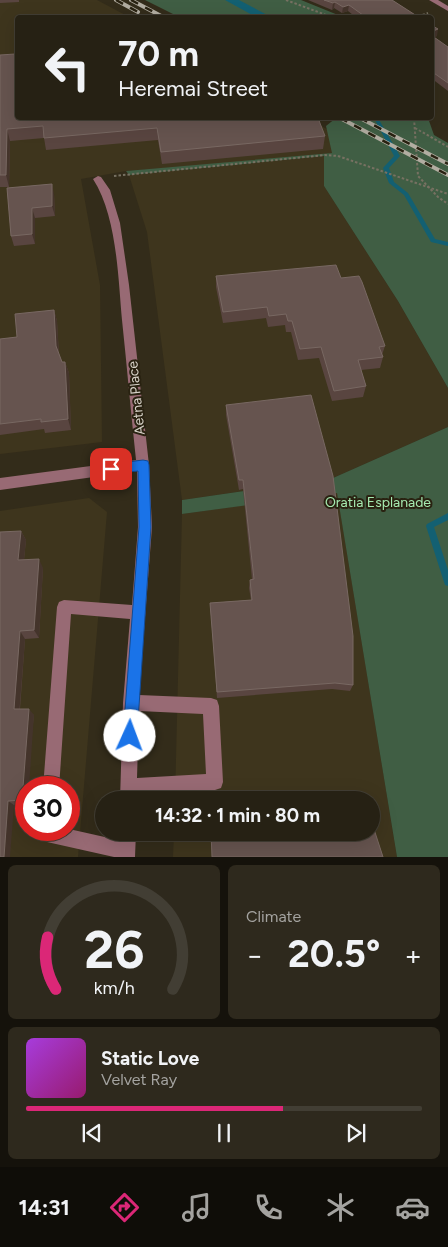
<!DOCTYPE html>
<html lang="en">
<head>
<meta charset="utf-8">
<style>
	:root { --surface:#262114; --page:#2e291d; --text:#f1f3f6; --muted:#a4a3a0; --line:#423e34; --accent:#db2777 }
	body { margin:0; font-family:Figtree,sans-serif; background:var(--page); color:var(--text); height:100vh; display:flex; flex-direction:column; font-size:19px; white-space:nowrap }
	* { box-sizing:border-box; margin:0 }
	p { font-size:16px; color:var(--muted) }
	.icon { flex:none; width:28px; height:28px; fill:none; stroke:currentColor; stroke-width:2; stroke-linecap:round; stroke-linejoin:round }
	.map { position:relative; height:857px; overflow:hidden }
	.panel { display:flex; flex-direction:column; gap:8px; padding:8px; background:#15120b; flex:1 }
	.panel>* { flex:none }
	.guide { position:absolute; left:15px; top:15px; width:419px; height:105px; border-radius:5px; box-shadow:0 5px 20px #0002,0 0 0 1px var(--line); background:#262114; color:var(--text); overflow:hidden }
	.speed { position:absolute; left:15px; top:776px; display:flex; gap:10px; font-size:25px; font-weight:700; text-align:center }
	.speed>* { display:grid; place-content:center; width:65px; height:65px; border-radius:50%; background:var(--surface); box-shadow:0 5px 20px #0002,0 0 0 1px var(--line); line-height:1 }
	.speed .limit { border:8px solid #d22; background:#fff; color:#111 }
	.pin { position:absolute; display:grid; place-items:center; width:42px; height:42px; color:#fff; margin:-21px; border-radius:10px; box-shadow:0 2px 8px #0006 }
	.me { position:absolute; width:55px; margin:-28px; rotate:2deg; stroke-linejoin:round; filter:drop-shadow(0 0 4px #0008) }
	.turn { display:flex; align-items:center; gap:18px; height:105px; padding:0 20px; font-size:22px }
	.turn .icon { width:65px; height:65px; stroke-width:2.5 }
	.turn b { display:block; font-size:35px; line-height:42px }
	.big { font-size:38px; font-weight:700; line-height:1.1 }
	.panel .card { flex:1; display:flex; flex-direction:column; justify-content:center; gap:8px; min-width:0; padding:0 18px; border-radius:8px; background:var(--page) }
	.panel .dial { align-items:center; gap:0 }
	.dial svg { height:130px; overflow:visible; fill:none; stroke:var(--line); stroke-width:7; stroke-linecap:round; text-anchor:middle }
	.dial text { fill:var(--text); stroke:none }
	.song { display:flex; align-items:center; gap:15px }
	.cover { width:60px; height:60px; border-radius:8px; background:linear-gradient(135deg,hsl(280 70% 55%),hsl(320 70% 35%)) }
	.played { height:5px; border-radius:2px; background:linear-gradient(90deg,var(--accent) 65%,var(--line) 65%) }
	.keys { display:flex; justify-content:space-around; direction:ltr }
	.heat { display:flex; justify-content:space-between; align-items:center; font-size:28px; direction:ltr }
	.panel .tiles { flex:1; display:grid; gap:8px; grid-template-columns:1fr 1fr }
	.card:last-child { grid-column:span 2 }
	.trip { position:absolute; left:95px; top:791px; width:285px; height:50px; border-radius:25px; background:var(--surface); box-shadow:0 5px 20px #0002,0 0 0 1px var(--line); font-weight:700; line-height:50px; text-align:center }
	.menu { display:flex; height:80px; justify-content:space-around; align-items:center; background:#0f0d08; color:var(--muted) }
	.menu .icon { width:35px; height:35px }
	.menu .selected { color:var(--accent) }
	.menu b { font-size:22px; color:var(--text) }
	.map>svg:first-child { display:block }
</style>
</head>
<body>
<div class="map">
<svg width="448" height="857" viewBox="0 0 448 857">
	<rect width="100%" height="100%" fill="#332c1a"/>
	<!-- built -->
	<g fill="#3e351d" fill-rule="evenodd">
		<path d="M0,0H97L129,17L18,18V118H308L330,131L338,154L126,171L81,179L100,285L102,442L0,454Z"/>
		<path d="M324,156V186L398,301L448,388V427L333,478L182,500L147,232L129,175Z"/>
		<path d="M337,492L397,857H173L174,833L371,832V800H175L182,514Z"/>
		<path d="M89,498L107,512L78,857H0V511ZM26,788H69V830H26Z"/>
	</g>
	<!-- green -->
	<g fill="#405e44">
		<path d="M145,0H301L343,17H179Z"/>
		<path d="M336,118H428L434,135L448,143V388L398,301L324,186V156L129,175L126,171L332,153L326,126Z"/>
		<path d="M448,427V857H397L337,493L182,514V500L333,478Z"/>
	</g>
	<!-- water -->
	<path fill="#136072" d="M225,0H239L271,17H256Z"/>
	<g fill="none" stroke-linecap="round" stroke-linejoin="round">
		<!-- stream -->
		<g fill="#136072" fill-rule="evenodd">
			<path d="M374,118H378L400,156L389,168L394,182L408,193L435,239L448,242V246L431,242L404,195L389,183L383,168L394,156Z"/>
			<path d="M448,513V520L434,527L448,570V586L445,585L444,582L426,526L427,524Z"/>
		</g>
		<!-- path -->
		<g stroke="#777162" stroke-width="2" stroke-dasharray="2.5 2" stroke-linecap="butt">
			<path d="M286,0L334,18"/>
			<path d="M414,18L428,13"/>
			<path d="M414,118L418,176L438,197L448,204"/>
			<path d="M415,128L448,147"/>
			<path d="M114,176L325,155L338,156"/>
		</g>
		<!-- minor -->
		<g fill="#986a74" fill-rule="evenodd">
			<path d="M429,0H438L448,6V11Z"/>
			<path d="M98,176L101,177L110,190L120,223L129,285L149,465L152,527L139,695L211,698L217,700L219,706L223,782L221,788L215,790L137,795L136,800H120L123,703L130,619L71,614L59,788H43L57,607L59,602L64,600L132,605L138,527L137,471L0,490V478L136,460C131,414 127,367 122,320C118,277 117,216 93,179ZM139,711L203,714L206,774L137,778Z"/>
			<path d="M69,829L118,840V832H136L135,857H114L47,842L41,839L38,830Z"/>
		</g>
		<!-- rail casing -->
		<g stroke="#b2ada1" stroke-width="4">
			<g id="rail">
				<path d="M116,0L138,12"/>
				<path d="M131,0L165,18"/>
				<path d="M340,118L448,175"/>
				<path d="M360,118L448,164"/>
			</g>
		</g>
		<!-- rail -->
		<use href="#rail" stroke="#292211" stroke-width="2.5" stroke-dasharray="8" stroke-linecap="butt"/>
		<!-- path-bridge -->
		<path stroke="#777162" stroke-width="2" stroke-dasharray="2.5 2" stroke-linecap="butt" d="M338,156L448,194"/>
	</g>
	<!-- wall -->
	<g fill="#594540">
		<path d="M0,0H19V2L0,3Z"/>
		<path d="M308,0H392L420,18H357L348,11L342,13L334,8L332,10Z"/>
		<path d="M431,25L437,36L434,37L448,47V91L431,78Z"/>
		<path d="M0,55L18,118L325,136L323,149L162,164L158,140L46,150L44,138L10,141L9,187H0Z"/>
		<path d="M7,188L54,194L55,216L35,218V244L14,246L11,236Z"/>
		<path d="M216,276L341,278L385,346L382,355L383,357L380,368L361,370L366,386L363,397L332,401L319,358L298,360L291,332H286L285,325L268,327L266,318L223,323L216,287Z"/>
		<path d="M54,310L57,321L59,354L62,362H65L69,373L71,430L45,433L44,429L0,435V339L17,337Z"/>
		<path d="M226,405L353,685L350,691L332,689L217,698L210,603L251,600L249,588L250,580L252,579L243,489L239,490L226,415Z"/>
		<path d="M21,531L26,540L24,560L43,568L39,638L25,639L20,709L34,715L26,788V804L14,805L0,857Z"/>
	</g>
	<!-- shaded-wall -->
	<g fill="#44342b">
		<path d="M335,2L334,8L332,10L333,3Z"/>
		<path d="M349,5L348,11L342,13L343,7Z"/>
		<path d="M438,29L437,36L431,38V32Z"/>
		<path d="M7,129L10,141L9,187L6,175Z"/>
		<path d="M52,184L54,194L55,216L52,206Z"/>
		<path d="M32,208L35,218V244L32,234Z"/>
		<path d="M54,310L57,321L59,357L56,346Z"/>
		<path d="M65,362L69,373L71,430L68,419Z"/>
		<path d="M21,531L26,540L23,569L18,560Z"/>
		<path d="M39,559L43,568L39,638L34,630Z"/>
		<path d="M20,631L25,639L19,716L14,709Z"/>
		<path d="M29,709L34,715L29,788H26V803L22,800Z"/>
		<path d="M8,801L14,805L10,857H4Z"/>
	</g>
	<!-- building -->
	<g fill="#66544f" stroke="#786862">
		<path d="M324,0H392L420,18H367L349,5L343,7L335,2L333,3Z"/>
		<path d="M431,25L438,29L431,32Z"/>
		<path d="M431,35L448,47V83L431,71Z"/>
		<path d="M15,46H18V118H318L325,136L161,152L157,128L44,138L43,126L7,129L6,175H0V55L15,54Z"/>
		<path d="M52,184V206L32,208V234L11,236L7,188Z"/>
		<path d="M336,265L341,278L359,276L362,282L385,346L379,347L383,357L358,360L366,386L334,391L321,347L300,349L292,321H288L286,314L269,316L267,307L223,312L216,276Z"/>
		<path d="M54,310L56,346L62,362H65L68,419L41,422V419L0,424V339L17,337L15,314Z"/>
		<path d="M311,395L333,476L353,636V685L335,683L217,692L210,603L252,600L250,580L254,579L243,480H239L226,405Z"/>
		<path d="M21,531L18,560L39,559L34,630L20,631L14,709H29L22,800L8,801L4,857H0V532Z"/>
		<path d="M371,820L383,857H212L211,832H371Z"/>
	</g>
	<!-- route -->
	<path fill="#1a73e8" stroke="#114b97" d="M143,460L148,461L149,465L151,527L137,736L135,741L130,744L125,741L123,736L139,527L138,471L111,474L107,473L105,469L107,466L111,464Z"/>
	<g text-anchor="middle" stroke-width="4" stroke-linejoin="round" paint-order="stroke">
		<!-- street labels -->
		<g font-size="14" fill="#d7d2c8" stroke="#292211">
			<text transform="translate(136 398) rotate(-96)" y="5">Aetna Place</text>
		</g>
		<!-- park labels -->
		<g font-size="14" fill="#a5eab0" stroke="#292211">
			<text x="378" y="507">Oratia Esplanade</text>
		</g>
	</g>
</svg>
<div class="speed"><div class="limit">30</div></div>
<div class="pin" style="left:111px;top:469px;background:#d93025"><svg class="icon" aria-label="arrive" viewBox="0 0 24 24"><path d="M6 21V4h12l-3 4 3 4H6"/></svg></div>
<svg class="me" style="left:130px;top:736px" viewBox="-20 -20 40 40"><circle r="19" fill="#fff"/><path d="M0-13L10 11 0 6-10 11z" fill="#1a73e8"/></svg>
<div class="trip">14:32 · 1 min · 80 m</div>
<div class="guide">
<div class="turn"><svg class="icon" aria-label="left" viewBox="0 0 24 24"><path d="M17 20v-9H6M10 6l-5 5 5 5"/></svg><div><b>70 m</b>Heremai Street</div></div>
</div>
</div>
<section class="panel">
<div class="tiles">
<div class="card dial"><svg viewBox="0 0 100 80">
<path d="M14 69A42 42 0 1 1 86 69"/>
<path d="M14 69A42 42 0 0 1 9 37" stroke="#db2777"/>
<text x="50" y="56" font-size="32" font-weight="700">26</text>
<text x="50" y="72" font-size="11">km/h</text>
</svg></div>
<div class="card"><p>Climate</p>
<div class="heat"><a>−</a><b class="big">20.5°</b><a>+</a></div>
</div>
<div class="card">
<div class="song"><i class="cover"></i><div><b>Static Love</b><p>Velvet Ray</p></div></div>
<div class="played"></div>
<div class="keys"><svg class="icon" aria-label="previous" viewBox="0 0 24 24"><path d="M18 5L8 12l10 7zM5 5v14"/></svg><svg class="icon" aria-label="pause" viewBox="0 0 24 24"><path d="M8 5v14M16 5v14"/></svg><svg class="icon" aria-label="next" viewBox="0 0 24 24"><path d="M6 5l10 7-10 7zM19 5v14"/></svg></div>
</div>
</div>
</section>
<nav class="menu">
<b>14:31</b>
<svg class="icon selected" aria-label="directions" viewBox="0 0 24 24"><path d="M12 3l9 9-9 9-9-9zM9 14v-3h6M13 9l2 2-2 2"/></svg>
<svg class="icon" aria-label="music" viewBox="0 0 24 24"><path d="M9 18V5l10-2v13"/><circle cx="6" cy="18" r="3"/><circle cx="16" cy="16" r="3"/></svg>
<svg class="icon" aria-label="phone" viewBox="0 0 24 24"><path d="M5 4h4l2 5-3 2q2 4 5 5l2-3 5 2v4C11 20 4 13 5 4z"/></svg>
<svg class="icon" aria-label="climate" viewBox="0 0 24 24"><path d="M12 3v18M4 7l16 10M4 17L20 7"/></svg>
<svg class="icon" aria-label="car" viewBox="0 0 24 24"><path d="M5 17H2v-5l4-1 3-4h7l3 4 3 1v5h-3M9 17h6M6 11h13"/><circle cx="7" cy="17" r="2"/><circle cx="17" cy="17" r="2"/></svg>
</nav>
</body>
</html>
